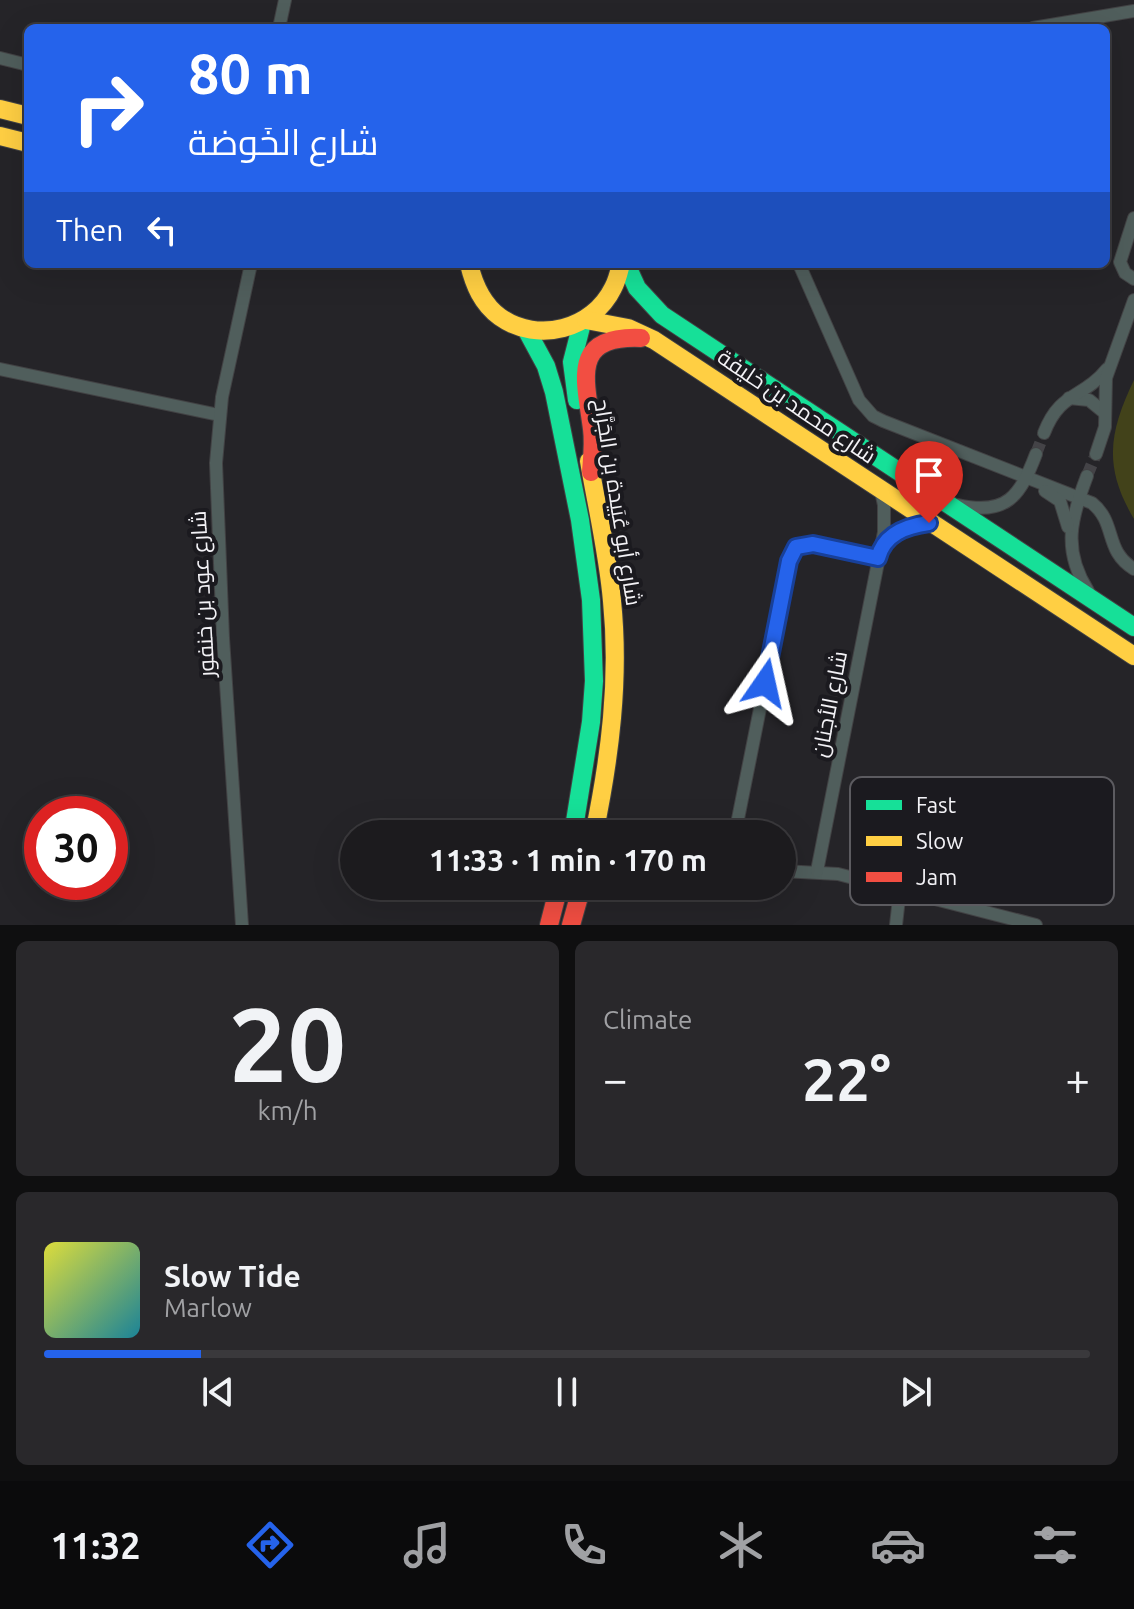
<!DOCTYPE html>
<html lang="en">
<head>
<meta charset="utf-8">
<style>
	:root { --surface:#1c1b1e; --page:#29282b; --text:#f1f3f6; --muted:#a0a1a4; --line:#3a393c; --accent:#2563eb }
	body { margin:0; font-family:Ubuntu,Cairo,sans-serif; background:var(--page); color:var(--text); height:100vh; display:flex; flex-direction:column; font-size:30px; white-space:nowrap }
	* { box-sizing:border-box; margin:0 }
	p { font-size:26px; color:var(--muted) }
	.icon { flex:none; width:44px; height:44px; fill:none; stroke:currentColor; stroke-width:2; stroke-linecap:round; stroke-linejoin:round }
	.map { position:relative; height:925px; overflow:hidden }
	.details { display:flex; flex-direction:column; gap:16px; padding:16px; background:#0f0f10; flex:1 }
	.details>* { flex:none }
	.top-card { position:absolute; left:24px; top:24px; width:1086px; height:244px; border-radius:12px; box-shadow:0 8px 32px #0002,0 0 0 2px var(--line); background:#2563eb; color:#fff; overflow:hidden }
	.speed { position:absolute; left:24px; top:796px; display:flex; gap:16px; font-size:40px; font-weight:700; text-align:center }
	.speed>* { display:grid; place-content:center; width:104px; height:104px; border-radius:50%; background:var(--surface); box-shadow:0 8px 32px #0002,0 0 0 2px var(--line); line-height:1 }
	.speed .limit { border:12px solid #d22; background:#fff; color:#111 }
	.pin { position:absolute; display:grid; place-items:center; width:68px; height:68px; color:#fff; margin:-82px -34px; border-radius:50% 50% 50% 0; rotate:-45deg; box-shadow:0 0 8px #0007 }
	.pin .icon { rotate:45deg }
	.me { position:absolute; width:88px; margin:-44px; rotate:11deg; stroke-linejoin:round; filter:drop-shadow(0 0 6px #0008) }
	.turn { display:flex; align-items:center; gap:28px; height:168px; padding:0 32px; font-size:36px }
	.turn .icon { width:104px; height:104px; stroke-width:2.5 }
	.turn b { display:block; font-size:56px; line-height:68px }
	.then { display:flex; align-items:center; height:76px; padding:0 32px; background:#0003; gap:16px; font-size:30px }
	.big { font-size:60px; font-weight:600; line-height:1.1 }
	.details .widget { flex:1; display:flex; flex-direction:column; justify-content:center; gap:12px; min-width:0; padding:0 28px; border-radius:12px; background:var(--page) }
	.details .dial { align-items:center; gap:0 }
	.dial b { font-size:104px; line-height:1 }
	.song { display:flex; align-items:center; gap:24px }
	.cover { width:96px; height:96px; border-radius:12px; background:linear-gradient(135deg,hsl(60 70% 55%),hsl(190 70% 35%)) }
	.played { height:8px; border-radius:4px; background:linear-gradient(90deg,var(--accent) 15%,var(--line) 15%) }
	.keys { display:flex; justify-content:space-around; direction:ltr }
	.heat { display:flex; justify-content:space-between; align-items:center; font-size:44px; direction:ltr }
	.details .tiles { flex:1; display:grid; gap:16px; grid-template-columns:1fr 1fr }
	.widget:last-child { grid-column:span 2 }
	.trip { position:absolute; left:340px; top:820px; width:456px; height:80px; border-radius:40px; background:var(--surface); box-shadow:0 8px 32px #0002,0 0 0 2px var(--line); font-weight:600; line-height:80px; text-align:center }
	.tab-bar { display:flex; height:128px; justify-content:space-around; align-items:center; background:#0b0b0c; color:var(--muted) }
	.tab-bar .icon { width:56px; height:56px }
	.tab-bar .active { color:var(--accent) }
	.tab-bar b { font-size:36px; color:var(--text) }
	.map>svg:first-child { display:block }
</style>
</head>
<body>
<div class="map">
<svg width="1134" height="925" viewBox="0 0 1134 925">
	<rect width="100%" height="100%" fill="#252428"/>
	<!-- green -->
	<path fill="#42421a" d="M1134,380V519C1103,467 1109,432 1134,380Z"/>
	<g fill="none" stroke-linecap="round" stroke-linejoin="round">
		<!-- street-tunnel -->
		<g stroke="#444347" stroke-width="12" stroke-dasharray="12 6" stroke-linecap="butt">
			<path d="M1036,454L1044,433"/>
			<path d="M1087,476L1096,454"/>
		</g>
		<!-- street casing -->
		<g stroke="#424244" stroke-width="14">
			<g id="street">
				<path d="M279,28L285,0"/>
				<path d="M1033,28L1134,11"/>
				<path d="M0,58L28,65"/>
				<path d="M1134,218L1120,262L1125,273L1134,279"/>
				<path d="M799,264L859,400L873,416L883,421L1092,503C1117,523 1104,551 1134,569"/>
				<path d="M0,369L219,415"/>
				<path d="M1069,398L1089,400L1105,413"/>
				<path d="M1044,433C1060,391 1083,399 1107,369"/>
				<path d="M1096,454L1105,427L1106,378L1134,300"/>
				<path d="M1087,476C1071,518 1062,550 1088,591"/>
				<path d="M1045,491L1060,501L1068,527"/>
				<path d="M958,505C1007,516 1020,496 1036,454"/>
				<path d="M881,546L908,527L929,523"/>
				<path d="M735,834L791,553L804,544L878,558"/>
				<path d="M782,871L838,874L1036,925"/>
				<path d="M817,871L884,532V505L881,491"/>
				<path d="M242,925L223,638L216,463L222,397L251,264"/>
				<path d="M896,925L900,889"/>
			</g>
		</g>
		<!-- fast casing -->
		<g stroke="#424244" stroke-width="20">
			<g id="fast">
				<path d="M626,264L637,288L662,315L1134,627"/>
				<path d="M526,329L546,366L554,392L580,520L591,600L594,681L591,722L573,834"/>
				<path d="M577,400L572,362L582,323"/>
			</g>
		</g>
		<!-- slow casing -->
		<g stroke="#424244" stroke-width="20">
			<g id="slow">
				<path d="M0,109L28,116"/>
				<path d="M0,136L28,143"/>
				<path d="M469,264C474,285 482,304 500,317C538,344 593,329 613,288C617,281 619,272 621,264"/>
				<path d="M586,320L628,328L654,340L1134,656"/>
				<path d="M589,461C597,508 608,554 612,601C620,679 610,757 594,834"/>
			</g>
		</g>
		<!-- jam casing -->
		<g stroke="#424244" stroke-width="20">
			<g id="jam">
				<path d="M591,472C592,458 594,443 592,429C586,381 569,335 641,338"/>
				<path d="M549,925L559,886"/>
				<path d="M571,925L582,886"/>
			</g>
		</g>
		<!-- street -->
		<use href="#street" stroke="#505e5c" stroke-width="12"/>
		<!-- fast -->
		<use href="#fast" stroke="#16e098" stroke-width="18"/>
		<!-- slow -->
		<use href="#slow" stroke="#ffcf43" stroke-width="18"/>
		<!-- jam -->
		<use href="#jam" stroke="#f24e42" stroke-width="18"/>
	</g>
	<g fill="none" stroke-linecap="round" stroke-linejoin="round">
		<!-- route casing -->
		<g stroke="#184099" stroke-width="20">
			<path id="route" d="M765,683L789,561L796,547L813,544L878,558C884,534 906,526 929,523"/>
		</g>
		<!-- route -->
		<use href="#route" stroke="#2563eb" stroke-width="14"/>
	</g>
	<g text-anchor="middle" stroke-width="8" stroke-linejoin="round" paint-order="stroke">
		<!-- street labels -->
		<g font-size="22" fill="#f3f2f6" stroke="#1b1a1f">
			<text transform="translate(797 406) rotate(34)" y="8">شارع محمد بن خليفة</text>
			<text transform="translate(618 502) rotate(81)" y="8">شارع أبو عُبَيدة بن الجَرَّاح</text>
			<text transform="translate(202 594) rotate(-93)" y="8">شارع عود بن خنفور</text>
			<text transform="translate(829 704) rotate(-79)" y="8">شارع الأجنان</text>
		</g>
	</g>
	<!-- legend -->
	<rect x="850" y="777" width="264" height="128" rx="12" fill="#1b1a1f" stroke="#5c5b60" stroke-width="2"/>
	<rect x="866" y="800" width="36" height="10" fill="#16e098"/>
	<rect x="866" y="836" width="36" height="10" fill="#ffcf43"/>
	<rect x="866" y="872" width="36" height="10" fill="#f24e42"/>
	<g font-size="22" fill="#f3f2f6">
		<text x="916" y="813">Fast</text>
		<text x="916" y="849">Slow</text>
		<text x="916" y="885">Jam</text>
	</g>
</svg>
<div class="speed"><div class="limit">30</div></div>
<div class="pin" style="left:929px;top:523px;background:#d93025"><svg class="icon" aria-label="arrive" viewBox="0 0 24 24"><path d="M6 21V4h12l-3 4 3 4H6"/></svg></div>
<svg class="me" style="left:765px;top:683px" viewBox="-20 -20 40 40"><path d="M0-17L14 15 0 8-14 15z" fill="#2563eb" stroke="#fff" stroke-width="4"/></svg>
<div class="trip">11:33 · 1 min · 170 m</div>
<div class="top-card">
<div class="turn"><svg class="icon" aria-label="right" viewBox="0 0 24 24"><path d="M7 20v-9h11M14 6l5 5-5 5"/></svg><div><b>80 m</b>شارع الخَوضة</div></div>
<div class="then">Then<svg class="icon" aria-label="left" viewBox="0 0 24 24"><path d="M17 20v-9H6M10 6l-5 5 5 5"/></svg></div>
</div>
</div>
<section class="details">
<div class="tiles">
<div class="widget dial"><b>20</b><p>km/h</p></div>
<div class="widget"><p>Climate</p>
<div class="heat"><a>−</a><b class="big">22°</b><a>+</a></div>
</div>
<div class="widget">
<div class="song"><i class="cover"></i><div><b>Slow Tide</b><p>Marlow</p></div></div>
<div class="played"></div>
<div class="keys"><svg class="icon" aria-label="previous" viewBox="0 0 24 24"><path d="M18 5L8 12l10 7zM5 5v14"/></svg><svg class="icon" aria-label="pause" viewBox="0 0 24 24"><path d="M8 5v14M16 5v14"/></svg><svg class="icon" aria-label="next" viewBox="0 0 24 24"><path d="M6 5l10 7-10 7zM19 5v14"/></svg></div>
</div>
</div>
</section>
<nav class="tab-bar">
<b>11:32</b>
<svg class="icon active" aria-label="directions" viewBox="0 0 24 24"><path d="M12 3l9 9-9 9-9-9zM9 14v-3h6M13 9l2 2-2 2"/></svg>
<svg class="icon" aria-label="music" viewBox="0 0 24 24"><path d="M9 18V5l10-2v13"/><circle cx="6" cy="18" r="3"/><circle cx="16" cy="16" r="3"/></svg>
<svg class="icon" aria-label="phone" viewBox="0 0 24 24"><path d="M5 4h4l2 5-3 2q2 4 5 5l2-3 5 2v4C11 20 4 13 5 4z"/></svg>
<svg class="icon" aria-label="climate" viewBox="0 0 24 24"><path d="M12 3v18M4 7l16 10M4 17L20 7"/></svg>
<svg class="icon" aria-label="car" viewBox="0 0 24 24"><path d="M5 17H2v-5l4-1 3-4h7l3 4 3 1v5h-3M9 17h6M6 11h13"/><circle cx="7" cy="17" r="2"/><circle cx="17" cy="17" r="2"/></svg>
<svg class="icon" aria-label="filters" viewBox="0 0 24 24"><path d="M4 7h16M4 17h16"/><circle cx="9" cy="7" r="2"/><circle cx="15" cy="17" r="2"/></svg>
</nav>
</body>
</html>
